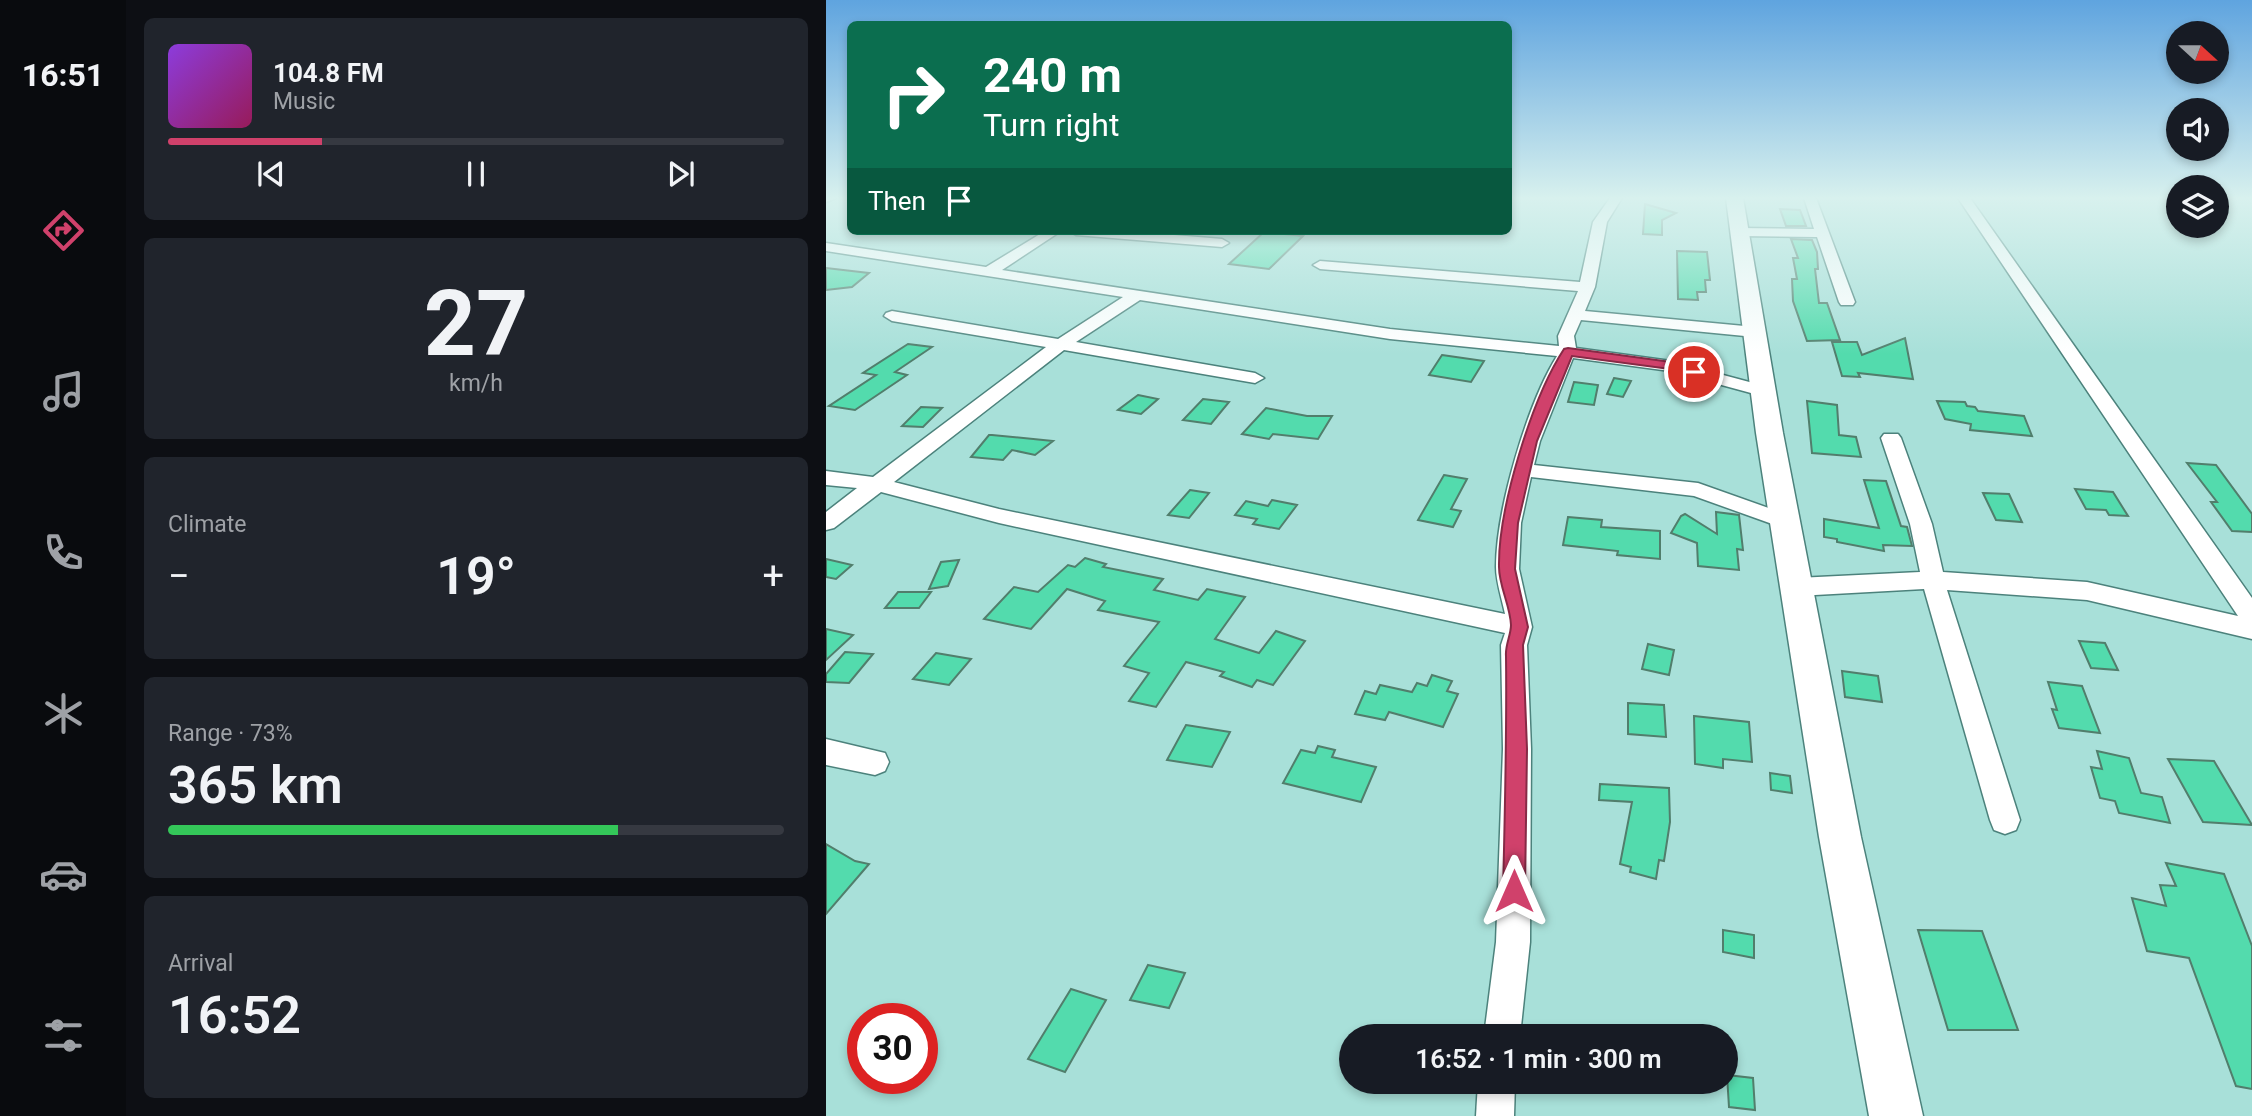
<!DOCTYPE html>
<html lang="en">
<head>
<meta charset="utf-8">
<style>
	:root { --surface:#171b24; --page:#20242c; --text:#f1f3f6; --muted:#9ea1a6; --line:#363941; --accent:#d0416b }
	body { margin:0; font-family:Roboto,sans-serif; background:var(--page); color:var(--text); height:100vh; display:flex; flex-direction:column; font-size:26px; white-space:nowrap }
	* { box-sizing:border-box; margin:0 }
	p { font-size:23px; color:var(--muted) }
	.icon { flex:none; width:38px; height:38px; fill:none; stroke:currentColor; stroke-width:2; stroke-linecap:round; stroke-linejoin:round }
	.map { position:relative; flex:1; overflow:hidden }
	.sheet { display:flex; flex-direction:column; gap:18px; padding:18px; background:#0d0f14; width:700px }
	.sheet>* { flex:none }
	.guide { position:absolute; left:21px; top:21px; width:665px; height:214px; border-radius:10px; box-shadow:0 4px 10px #0003; background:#0b6e4f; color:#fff; overflow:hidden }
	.needle { width:46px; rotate:111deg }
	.buttons { position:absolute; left:1340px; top:21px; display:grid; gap:14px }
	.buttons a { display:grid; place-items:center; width:63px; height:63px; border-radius:50%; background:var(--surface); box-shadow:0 4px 10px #0003; font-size:35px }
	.speed { position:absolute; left:21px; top:1003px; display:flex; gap:14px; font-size:35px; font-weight:700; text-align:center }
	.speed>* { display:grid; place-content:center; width:91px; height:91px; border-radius:50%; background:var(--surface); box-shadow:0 4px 10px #0003; line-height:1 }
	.speed .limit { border:10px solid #d22; background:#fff; color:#111 }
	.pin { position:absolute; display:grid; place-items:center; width:60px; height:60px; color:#fff; margin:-30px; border:4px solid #fff; border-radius:50%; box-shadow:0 2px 7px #0007 }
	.me { position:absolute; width:77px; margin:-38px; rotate:0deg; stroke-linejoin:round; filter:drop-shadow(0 0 5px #0008) }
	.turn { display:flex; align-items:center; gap:24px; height:147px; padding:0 21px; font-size:32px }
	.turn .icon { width:91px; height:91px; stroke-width:2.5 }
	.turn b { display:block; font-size:49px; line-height:60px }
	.then { display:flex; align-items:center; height:66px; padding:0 21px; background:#0003; gap:14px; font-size:26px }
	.big { font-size:52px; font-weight:600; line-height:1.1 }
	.sheet .tile { flex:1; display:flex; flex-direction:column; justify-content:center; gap:10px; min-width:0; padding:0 24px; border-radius:10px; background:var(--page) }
	.sheet .dial { align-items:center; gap:0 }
	.dial b { font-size:91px; line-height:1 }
	.song { display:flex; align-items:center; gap:21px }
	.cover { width:84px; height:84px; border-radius:10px; background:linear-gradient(135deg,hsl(270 70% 55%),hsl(330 70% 35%)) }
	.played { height:7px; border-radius:4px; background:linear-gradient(90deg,var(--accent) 25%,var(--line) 25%) }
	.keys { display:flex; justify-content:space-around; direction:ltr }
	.heat { display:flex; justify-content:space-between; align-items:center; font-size:38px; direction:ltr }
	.charge { height:10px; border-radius:5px; background:linear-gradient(90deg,#34c759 73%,var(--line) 0) }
	.trip { position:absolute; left:513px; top:1024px; width:399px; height:70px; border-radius:35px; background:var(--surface); box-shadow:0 4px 10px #0003; font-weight:600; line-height:70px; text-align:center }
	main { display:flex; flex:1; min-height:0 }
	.dock { display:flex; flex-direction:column; width:126px; justify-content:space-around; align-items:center; background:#090b0e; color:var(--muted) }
	.dock .icon { width:49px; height:49px }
	.dock .current { color:var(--accent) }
	.dock b { font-size:32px; color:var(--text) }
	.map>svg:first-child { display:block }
</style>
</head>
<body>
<main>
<nav class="dock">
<b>16:51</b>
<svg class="icon current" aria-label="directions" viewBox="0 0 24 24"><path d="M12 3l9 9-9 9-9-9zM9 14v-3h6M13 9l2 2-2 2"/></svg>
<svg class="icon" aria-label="music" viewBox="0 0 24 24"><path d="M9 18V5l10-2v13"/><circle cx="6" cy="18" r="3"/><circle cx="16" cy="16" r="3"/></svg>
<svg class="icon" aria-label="phone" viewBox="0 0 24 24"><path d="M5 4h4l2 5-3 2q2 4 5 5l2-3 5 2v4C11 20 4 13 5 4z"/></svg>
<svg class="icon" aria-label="climate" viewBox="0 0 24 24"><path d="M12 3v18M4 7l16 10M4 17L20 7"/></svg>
<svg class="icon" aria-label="car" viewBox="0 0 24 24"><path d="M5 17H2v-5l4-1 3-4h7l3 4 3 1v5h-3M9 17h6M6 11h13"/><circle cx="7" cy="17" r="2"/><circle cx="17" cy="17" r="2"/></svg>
<svg class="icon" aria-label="filters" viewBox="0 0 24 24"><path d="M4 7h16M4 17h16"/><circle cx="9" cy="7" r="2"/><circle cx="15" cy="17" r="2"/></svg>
</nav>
<section class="sheet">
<div class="tile">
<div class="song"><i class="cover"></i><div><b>104.8 FM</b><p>Music</p></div></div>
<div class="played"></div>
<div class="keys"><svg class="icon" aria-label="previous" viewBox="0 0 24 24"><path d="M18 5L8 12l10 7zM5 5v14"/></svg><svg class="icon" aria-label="pause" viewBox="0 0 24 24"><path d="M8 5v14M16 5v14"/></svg><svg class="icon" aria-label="next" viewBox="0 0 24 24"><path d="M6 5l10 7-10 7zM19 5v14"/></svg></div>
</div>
<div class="tile dial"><b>27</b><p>km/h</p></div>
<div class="tile"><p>Climate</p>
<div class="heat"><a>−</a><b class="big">19°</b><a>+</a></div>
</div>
<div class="tile"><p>Range · 73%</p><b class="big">365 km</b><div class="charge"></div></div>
<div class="tile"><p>Arrival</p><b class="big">16:52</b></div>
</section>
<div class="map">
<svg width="1426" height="1116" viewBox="0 0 1426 1116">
	<rect width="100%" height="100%" fill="#a8e0d9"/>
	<!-- building -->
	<g fill="#53dbad" stroke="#517e6c" stroke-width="2">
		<path d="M819,204L850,213L836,220V235L817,234Z"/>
		<path d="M954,209L974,210L980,226H960Z"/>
		<path d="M438,232L477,236L443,269L403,264Z"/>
		<path d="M965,239L986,240L991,252L992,269H989L993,303H1001L1014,340L981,341L967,301L966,279H971L967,258H972Z"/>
		<path d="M851,251L881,252L884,280H879L880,292H871L872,300L852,299Z"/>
		<path d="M0,268L43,273L26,287L0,290Z"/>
		<path d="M1079,338L1087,379L1032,373L1034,377L1016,376L1006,342H1031L1036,355Z"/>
		<path d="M82,344L106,347L69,372L81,375L29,410L3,406L50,375L37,373Z"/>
		<path d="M616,355L658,361L645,382L603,375Z"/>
		<path d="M788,378L805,381L797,397L781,394Z"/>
		<path d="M748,382L772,385L768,405L742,402Z"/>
		<path d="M312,395L332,399L315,414L292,410Z"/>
		<path d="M377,399L403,402L385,424L357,420Z"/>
		<path d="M981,401L1011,405L1013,435L1030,437L1035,457L986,453Z"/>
		<path d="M1111,401L1139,402L1141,406L1149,407L1152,411L1198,416L1206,436L1144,430L1145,424L1119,419Z"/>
		<path d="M95,407L116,408L97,427L76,426Z"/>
		<path d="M440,408L481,416H506L492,439L447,434L443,439L416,434Z"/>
		<path d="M163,435H166L227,441L209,455L186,450L177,460L145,457Z"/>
		<path d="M1361,463L1390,465L1426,514V532L1406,531L1385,502H1391Z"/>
		<path d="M618,475L641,479L625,509L635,511L627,527L592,520Z"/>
		<path d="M1038,480L1060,481L1075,526L1081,527L1086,546L1057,545L1058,551L1011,542V539L998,537V519L1053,528Z"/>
		<path d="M1249,489L1287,492L1302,516L1283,515L1280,510L1260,509Z"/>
		<path d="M364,490L383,493L363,518L342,515Z"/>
		<path d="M1157,493L1183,494L1196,522L1170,520Z"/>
		<path d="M446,500L471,505L453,529L427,524L431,519L409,515L420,501L442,506Z"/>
		<path d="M890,512L913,515L917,550L911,549L913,570L872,566L871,543L845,533L855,516L859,514L891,534Z"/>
		<path d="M742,517L776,520L775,527L834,531V559L791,555L792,551L737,545Z"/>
		<path d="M259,558L280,564L277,567L337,579L328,590L372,600L381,589L419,597L389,639L433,653L450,631L479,641L447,685L431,680L426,687L394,676L398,672L360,662L330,707L303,701L323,673L298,666L333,622L272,610L279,601L241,589L205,629L158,619L188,587L212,592L242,565L249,567Z"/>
		<path d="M0,559L26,565L10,579L0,577Z"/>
		<path d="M133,560L122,586L103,589L115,562Z"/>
		<path d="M72,592H105L93,608H59Z"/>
		<path d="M0,629L27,635L0,660Z"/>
		<path d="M1253,641L1279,643L1292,670L1265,668Z"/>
		<path d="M822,644L848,650L843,675L816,669Z"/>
		<path d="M19,652L47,654L23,683L0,682V674Z"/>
		<path d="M110,653L145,659L123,685L87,679Z"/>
		<path d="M1016,671L1052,676L1056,702L1019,697Z"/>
		<path d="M606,675L626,681L621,691L632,694L617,727L563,712L559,720L529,714L539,691L550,694L554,685L586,692L591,683L601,686Z"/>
		<path d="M1222,682L1256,686L1274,733L1233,728L1226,709L1231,710Z"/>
		<path d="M802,703L838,705L840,737L802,734Z"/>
		<path d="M868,716L923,722L926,762L897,759V768L869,764Z"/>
		<path d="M360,725L404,732L386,767L341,760Z"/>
		<path d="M492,746L509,750L506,757L550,767L535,802L457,783L475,750L489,753Z"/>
		<path d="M1271,751L1303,758L1315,793L1336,797L1344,823L1293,813L1289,801L1274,798L1265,767L1276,769Z"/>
		<path d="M1342,759L1388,761L1426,825L1377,822Z"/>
		<path d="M944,773L964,776L966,793L945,790Z"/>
		<path d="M774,784L843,788L844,822L838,861L833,860L830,879L804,872L805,867L794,864L806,802L773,800Z"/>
		<path d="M0,844L29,861L43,864L0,914Z"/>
		<path d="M1340,863L1398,874L1426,946V1089L1410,1086L1363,958L1321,951L1306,898L1340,906L1334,885L1350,886Z"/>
		<path d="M897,930L928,935V958L897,952Z"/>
		<path d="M1092,930L1156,931L1192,1030H1122Z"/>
		<path d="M322,965L359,973L343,1008L304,1000Z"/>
		<path d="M245,989L280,1000L239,1072L202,1059Z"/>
		<path d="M901,1075L927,1078L929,1110L903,1107Z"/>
	</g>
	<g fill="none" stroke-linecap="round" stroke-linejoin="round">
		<!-- street casing -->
		<g stroke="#4c827c" stroke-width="3">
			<g id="street">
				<path d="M0,198H10L0,202Z"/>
				<path d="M784,198H796L781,222L769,287L759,311L929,327L937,332L929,337L755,320L748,336L750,348L845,361L942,387L945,391L936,396L844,371L747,358L714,441L708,465L872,483L968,517L971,522L968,527L960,529L868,496L705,477L695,523L693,569L706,627L701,645L705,749L704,942L694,1036H658L670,942L677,749L675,645L679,633L173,523L55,492L8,528L0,530V512L31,488L0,485V471L47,477L220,347L66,321L58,316L60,313L66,311L232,339L297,297L0,251V243L160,267L219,231H235L176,270L564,329L733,346L732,336L752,291L494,269L487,265L494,261L754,282L767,222ZM314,300L564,339L731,356C701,404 670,510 670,567C670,582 676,599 679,614L173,509L68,482L238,350L429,383L438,378L429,373L250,342Z"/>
				<path d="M978,198H990L1029,302L1027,305H1015L1013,302L991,237L913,236L906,232L913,228L988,229Z"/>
				<path d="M1132,198H1144L1426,598V639L1261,600L1121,590L1194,820L1190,830L1179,834L1168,830L1164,820L1098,589L971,596L963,593L959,587L963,581L971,578L1094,572L1084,524L1055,438L1058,434H1072L1075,438L1106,524L1117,572L1261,582L1412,616Z"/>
				<path d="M243,231H300L396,239L403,243L396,247L250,235Z"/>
				<path d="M0,739L59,753L63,762L59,771L49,775L0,765Z"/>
				<path d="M652,1082H689L688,1116H650Z"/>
			</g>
		</g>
		<!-- secondary casing -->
		<g stroke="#4c827c" stroke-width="3">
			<path id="secondary" d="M900,198H917L957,433L1035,837L1097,1116H1043L993,837L930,433Z"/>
		</g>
		<!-- street -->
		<use href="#street" fill="#fff" fill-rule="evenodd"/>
		<!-- secondary -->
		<use href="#secondary" fill="#fff" fill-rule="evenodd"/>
	</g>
	<!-- sky -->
	<linearGradient id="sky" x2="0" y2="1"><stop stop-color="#5fa4df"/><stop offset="0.56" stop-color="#d8f1ee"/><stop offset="1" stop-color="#d8f1ee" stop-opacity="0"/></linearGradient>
	<rect width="1426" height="354" fill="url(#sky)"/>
	<!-- route -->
	<path fill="#d0416b" stroke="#872a46" stroke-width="2" d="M742,348L845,362L874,372L868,376L844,369L746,356L711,441L692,523L689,569L702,627L697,645L701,749L699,891L696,899L688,902L680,899L677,891C679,812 681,734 680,656C679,645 685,635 685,625C684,605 673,586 673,567C672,508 706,398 738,349Z"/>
</svg>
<div class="buttons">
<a><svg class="needle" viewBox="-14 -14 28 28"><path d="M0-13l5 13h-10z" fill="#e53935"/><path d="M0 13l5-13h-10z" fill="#9ea1a6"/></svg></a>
<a><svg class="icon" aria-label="sound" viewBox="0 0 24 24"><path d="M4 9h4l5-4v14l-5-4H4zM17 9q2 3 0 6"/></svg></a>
<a><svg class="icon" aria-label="layers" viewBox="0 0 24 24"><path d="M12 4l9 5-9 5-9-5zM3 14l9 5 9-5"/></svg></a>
</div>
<div class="speed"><div class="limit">30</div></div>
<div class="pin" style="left:868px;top:372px;background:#d93025"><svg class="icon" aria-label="arrive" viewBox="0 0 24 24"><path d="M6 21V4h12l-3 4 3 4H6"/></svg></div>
<svg class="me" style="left:688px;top:891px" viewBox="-20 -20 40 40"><path d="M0-17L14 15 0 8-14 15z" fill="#d0416b" stroke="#fff" stroke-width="4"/></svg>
<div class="trip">16:52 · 1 min · 300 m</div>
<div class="guide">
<div class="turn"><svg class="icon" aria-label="right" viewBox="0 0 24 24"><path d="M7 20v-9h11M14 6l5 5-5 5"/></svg><div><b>240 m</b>Turn right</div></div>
<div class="then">Then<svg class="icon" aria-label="arrive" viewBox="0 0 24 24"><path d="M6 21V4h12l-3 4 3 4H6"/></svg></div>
</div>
</div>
</main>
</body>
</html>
